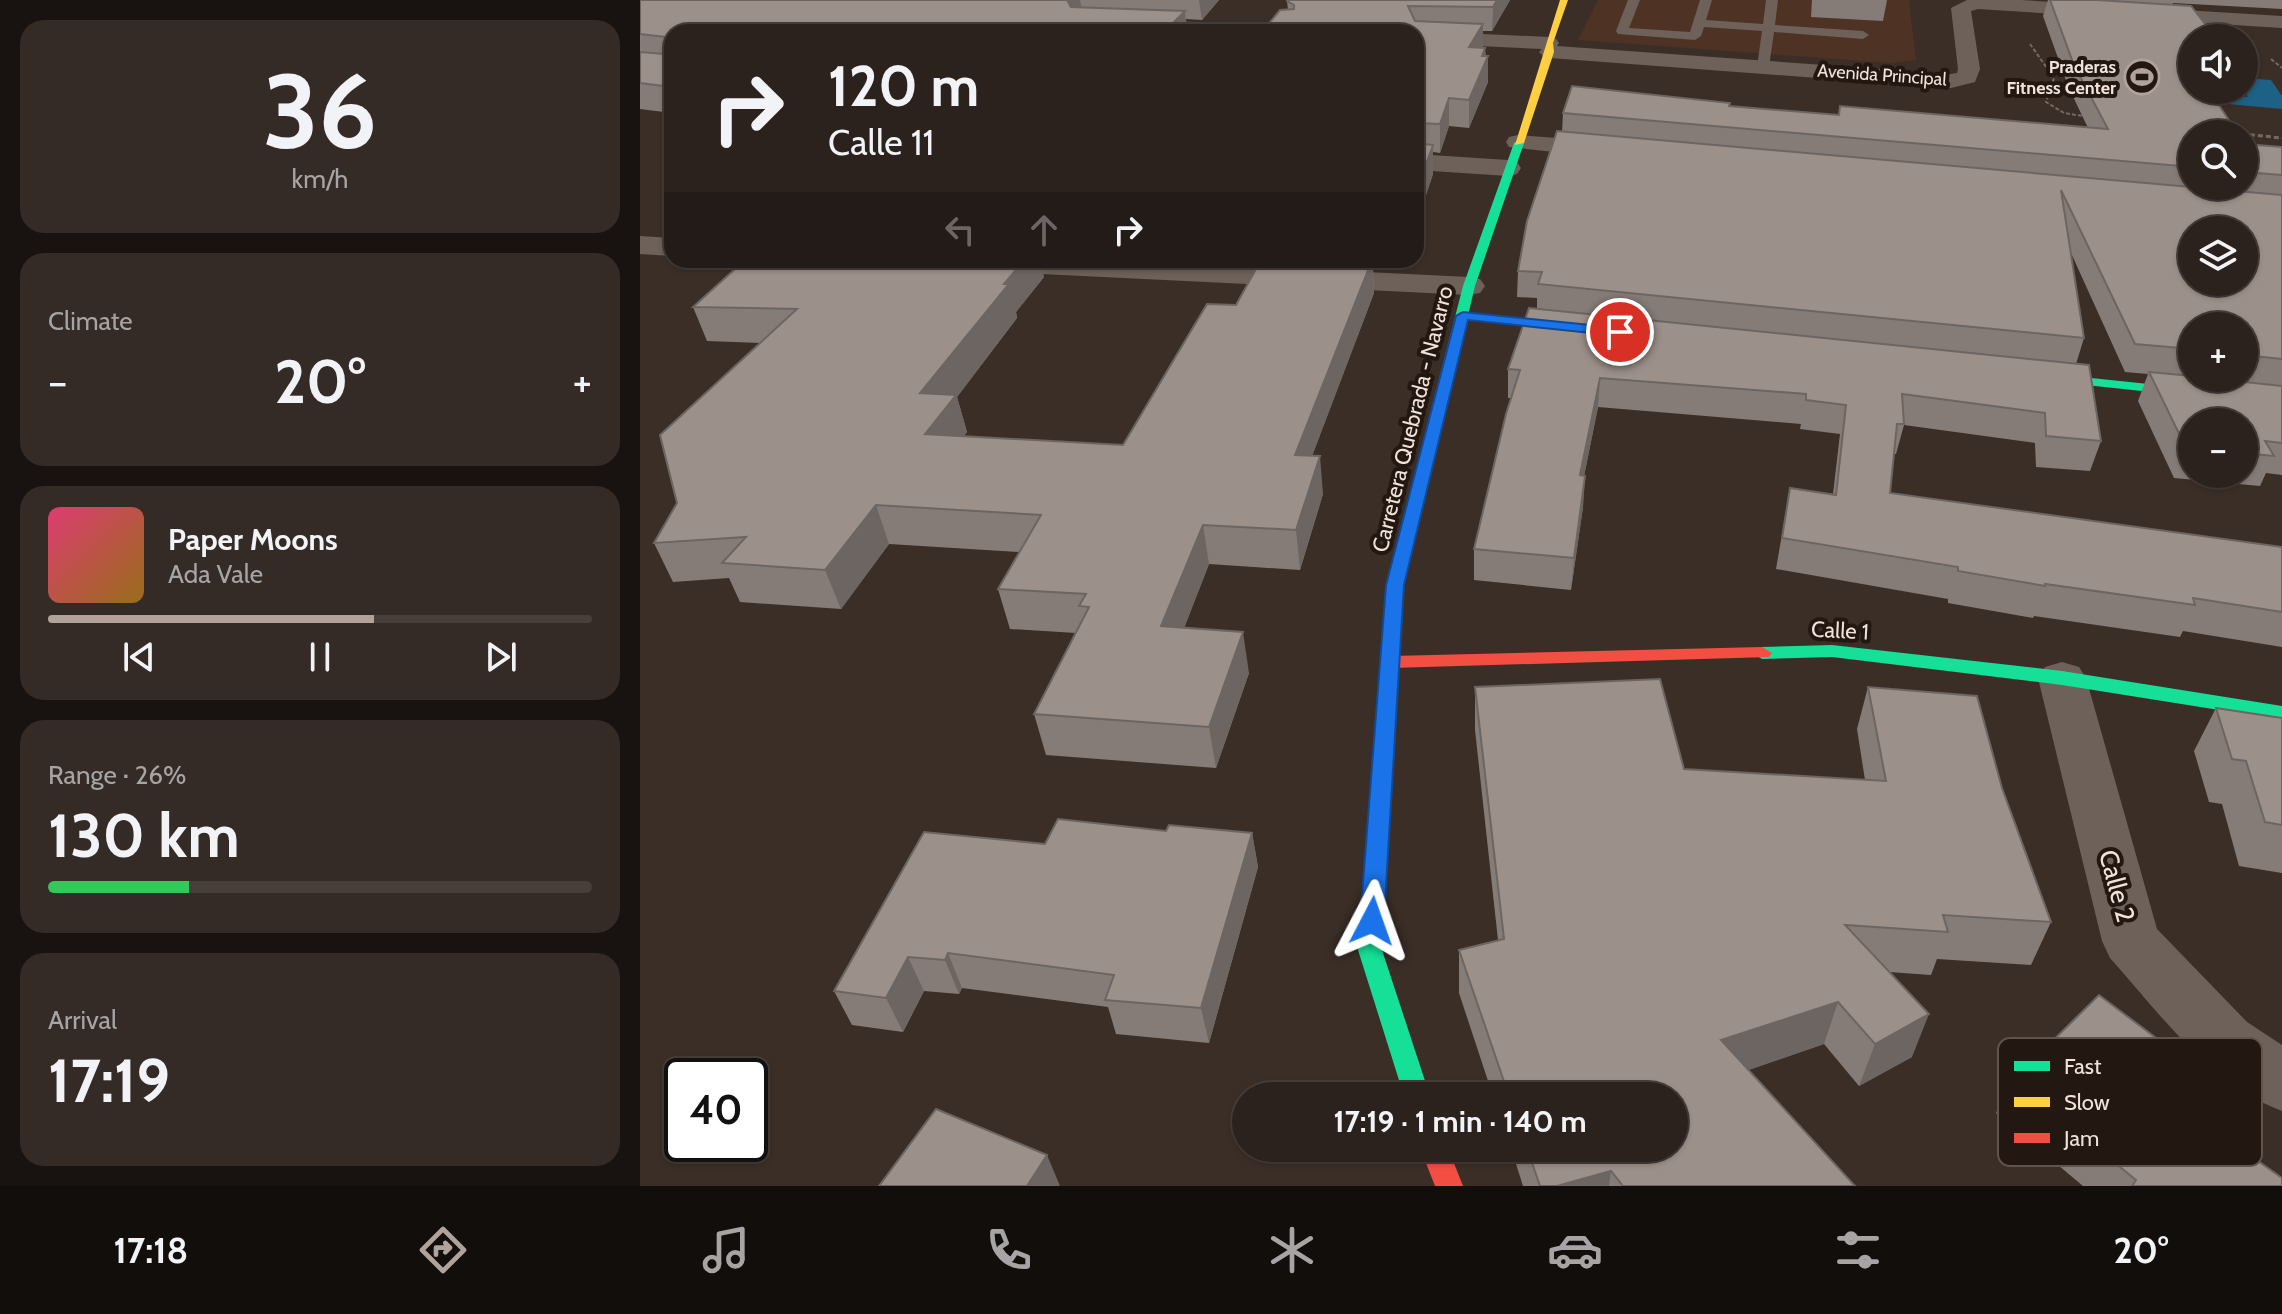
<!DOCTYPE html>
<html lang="en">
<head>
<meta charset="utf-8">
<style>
	:root { --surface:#2c221d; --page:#342a26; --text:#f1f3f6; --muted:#a6a4a4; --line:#483f3b; --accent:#b1a39b }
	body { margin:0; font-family:Cabin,sans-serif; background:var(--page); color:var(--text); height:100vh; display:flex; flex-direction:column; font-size:30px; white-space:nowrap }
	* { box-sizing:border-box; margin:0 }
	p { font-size:26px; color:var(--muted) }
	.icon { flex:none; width:44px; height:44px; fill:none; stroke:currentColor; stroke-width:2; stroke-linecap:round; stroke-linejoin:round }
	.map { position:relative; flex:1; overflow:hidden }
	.panel { display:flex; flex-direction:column; gap:20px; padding:20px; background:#181310; width:640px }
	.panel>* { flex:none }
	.guide { position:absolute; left:24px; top:24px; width:760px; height:244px; border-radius:24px; box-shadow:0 2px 6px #0004,0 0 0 2px var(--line); background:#2c221d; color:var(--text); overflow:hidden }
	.fabs { position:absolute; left:1538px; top:24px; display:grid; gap:16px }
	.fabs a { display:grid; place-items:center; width:80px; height:80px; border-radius:50%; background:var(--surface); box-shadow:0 2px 6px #0004,0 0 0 2px var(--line); font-size:40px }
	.speed { position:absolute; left:24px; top:1058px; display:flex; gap:16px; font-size:40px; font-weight:700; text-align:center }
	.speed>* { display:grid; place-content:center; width:104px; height:104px; border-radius:50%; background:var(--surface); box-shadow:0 2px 6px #0004,0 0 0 2px var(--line); line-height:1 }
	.speed .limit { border:4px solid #111; border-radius:12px; background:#fff; color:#111 }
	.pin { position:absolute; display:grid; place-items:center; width:68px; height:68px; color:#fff; margin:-34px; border:4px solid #fff; border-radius:50%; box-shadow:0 2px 8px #0007 }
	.me { position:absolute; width:88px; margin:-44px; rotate:4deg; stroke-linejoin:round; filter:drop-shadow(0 0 6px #0008) }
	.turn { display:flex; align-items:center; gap:28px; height:168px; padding:0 32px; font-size:36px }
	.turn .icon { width:104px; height:104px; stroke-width:2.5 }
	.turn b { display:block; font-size:56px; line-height:68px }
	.lanes { display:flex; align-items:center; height:76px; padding:0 32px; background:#0003; justify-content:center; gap:40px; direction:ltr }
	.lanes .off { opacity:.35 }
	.big { font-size:60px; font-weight:700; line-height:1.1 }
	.panel .widget { flex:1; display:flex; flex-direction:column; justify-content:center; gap:12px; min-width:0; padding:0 28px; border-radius:24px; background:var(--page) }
	.panel .dial { align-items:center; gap:0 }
	.dial b { font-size:104px; line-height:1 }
	.song { display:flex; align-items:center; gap:24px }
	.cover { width:96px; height:96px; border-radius:12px; background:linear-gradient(135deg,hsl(340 70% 55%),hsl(40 70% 35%)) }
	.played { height:8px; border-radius:4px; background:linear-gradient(90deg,var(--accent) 60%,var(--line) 60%) }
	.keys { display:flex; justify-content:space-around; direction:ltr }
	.heat { display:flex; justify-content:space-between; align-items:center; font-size:44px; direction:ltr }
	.charge { height:12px; border-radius:6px; background:linear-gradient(90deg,#34c759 26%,var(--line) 0) }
	.trip { position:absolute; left:592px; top:1082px; width:456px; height:80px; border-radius:40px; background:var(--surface); box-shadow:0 2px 6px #0004,0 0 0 2px var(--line); font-weight:700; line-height:80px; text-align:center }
	.tab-bar { display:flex; height:128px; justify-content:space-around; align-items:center; background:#120e0c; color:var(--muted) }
	.tab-bar .icon { width:56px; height:56px }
	.tab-bar .on { color:var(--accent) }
	.tab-bar b { font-size:36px; color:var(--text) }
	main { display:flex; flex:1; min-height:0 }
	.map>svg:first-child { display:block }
</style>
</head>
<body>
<main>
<section class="panel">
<div class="widget dial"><b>36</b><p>km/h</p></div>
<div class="widget"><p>Climate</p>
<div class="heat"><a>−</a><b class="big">20°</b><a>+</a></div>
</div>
<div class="widget">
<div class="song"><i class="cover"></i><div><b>Paper Moons</b><p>Ada Vale</p></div></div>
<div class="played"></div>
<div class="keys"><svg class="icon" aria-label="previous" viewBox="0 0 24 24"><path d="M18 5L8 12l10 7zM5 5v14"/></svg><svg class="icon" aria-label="pause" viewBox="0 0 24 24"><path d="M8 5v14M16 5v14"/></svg><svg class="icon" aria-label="next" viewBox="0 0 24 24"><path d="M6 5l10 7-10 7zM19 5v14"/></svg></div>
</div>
<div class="widget"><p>Range · 26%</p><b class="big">130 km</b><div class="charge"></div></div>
<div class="widget"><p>Arrival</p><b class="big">17:19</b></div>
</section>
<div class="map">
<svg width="1642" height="1186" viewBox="0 0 1642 1186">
	<rect width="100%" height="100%" fill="#3b2e27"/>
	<!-- built -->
	<path fill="#4e3324" d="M958,0H1269L1276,60L1251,63L938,40Z"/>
	<!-- water -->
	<path fill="#1d6187" d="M1604,78L1631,80L1642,96V109L1588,104L1583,95L1608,97L1605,92L1612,87L1604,84Z"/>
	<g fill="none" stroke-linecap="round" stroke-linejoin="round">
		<!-- path-far1 -->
		<g stroke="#736a63" stroke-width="2" stroke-dasharray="4 2" stroke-linecap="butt">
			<path d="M1390,44L1414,78L1406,102L1424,113L1449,117"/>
			<path d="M1631,59L1642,68"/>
			<path d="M1594,133H1597"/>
		</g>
		<!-- path -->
		<path stroke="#736a63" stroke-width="3" stroke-dasharray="5 3" stroke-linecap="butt" d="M1594,133L1642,138"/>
		<!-- lane -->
		<path fill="#6d615a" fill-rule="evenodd" d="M988,0H1000L989,28L1050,32L1060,0H1072L1066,20L1123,24L1126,0H1138L1135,25L1223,31L1229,35L1223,39L1134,32L1129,67L1123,71L1117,67L1122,31L1064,27L1061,36L1055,40L978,34L976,31Z"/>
		<!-- street -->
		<g fill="#6d615a" fill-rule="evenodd">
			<path d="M1327,0H1381L1642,16V28L1338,9L1331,11L1340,69L1335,82L1311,88L910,58L903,56L899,52L902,49L776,43V32H771L776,31L909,37L916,39L919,43L917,46L1311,74L1317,73L1318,69L1311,8Z"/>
			<path d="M487,19L644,26L654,32L480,29L477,25L480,21Z"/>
			<path d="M878,135L970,142L979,145L983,150L979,155L970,158L869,147L866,142L869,137Z"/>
			<path d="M776,154L868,160L877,162L881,168L877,174L868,176L776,170Z"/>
			<path d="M0,236L32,238V256L0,254Z"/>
			<path d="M286,260H486L829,277L840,279L845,286L840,293L829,295L301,269L290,266Z"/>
			<path d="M1422,662L1439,667L1446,678L1517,929L1607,1022L1642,1045V1111C1569,1083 1521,1015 1470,958L1462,941L1398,678L1405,667Z"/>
		</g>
		<!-- fast -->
		<g fill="#16e098" fill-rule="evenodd">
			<path d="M879,140L884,143L835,286L764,585L742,950L790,1096H764L718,950L746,585L823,286L874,143Z"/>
			<path d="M1394,372L1642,398V406L1389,379V373Z"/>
			<path d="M1192,645L1422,671L1642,706V720L1422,685L1192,657L1122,659L1112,653L1122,647Z"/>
		</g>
		<!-- slow -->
		<path fill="#ffcf43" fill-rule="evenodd" d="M920,0H928L913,43L914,52L884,143L875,145Z"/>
		<!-- jam -->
		<g fill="#f24e42" fill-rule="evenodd">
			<path d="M823,312L943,324L950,328L943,332L818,319V313Z"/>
			<path d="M1122,647L1132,653L1129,657L751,668L741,662L751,656Z"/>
			<path d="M780,1148H808L823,1186H795Z"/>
		</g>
	</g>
	<!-- wall -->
	<g fill="#867c77" fill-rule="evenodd">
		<path d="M0,0H579L562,20L546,19L547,32H32V113L0,109Z"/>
		<path d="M648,0H870L852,31H843V47L845,48L848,82L829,128L809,126L800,153L793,152V174L776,225V32L648,10L647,1Z"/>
		<path d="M1172,0H1247L1243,21L1171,17Z"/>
		<path d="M1408,0H1642V9L1533,3L1532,5L1552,90H1585L1572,95L1552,134V186H1604V143L1642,147V475L1626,473L1620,486L1534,478L1498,401L1508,374L1485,372L1431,253L1444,338L1436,364L1461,441L1450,471L1396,467L1395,443L1264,425L1256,454H1254L1250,493L1642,547V647L1543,631L1540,637L1394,616L1393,618L1308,603V599L1136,569L1150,488L1193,494L1200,434L1160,429L1161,424L958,407L944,476L943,507L931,590L834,580V549L871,398H868V369L897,309V298L877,297L878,271L922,132L923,113L1089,106L1198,115L1200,106L1448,128L1428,86L1403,16ZM1552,326H1604V378H1552ZM1552,422H1604V474H1552Z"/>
		<path d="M621,260H746L743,270L733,269L734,293L672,456L683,494L660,570L569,564L544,628L609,673L576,768L406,755L394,714L436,633L370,629L358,589L380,552L249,544L201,609L100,602L89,578L33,582L14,543L37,503L121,343L67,341L53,307L404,277L376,312L377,318L317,397L327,432L323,437L483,445L596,305Z"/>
		<path d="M835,687L1044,769L1225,780L1217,729L1228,687L1362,788L1411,922L1391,965L1297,959L1291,975L1249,972L1272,1057L1219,1086L1184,1044L1108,1070L1215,1186H883L871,1148H1034V1096H853L819,993V950L858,940L835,730Z"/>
		<path d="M1576,708L1642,718V873L1599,866L1582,804L1569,802L1554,751Z"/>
		<path d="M526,831L612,833L618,867L569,1043L476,1034L468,1007L322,988L319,994L284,991L263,1032L212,1025L194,991Z"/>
		<path d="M1373,1080L1518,1090L1642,1186H1443L1356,1113Z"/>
	</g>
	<!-- shaded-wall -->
	<g fill="#6d6561">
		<path d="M427,0H440L443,15L431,22Z"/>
		<path d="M559,0H579L562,20Z"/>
		<path d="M857,0H870L852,31L853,7Z"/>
		<path d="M545,11L547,32H524Z"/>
		<path d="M843,24V49L829,47Z"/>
		<path d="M845,48V64L848,56V82L829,128V100Z"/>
		<path d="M1559,90H1585L1555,101Z"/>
		<path d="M809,98V126L800,153V124Z"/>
		<path d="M793,145V174L776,225V192Z"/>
		<path d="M384,260H401L404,277L376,312L377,318L317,397L327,432L297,472L285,434L280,393L364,284Z"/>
		<path d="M732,260L734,293L658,493L655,455Z"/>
		<path d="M960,378L958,407L938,506L940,475Z"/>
		<path d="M680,456L683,494L660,570L656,530Z"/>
		<path d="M945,476L943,507L931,590L934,558Z"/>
		<path d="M236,505L249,544L201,609L185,570Z"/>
		<path d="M563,525L569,564L529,667L521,626Z"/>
		<path d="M603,632L609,673L576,768L569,727Z"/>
		<path d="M612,833L618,867L569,1043L561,1008Z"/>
		<path d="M308,953L322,988L319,994L305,960Z"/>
		<path d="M268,957L284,991L263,1032L246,998Z"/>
		<path d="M1198,1002L1184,1044L1071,1083L1081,1040Z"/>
		<path d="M1289,1014L1272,1057L1219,1086L1235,1044Z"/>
		<path d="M1540,1056L1518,1089L1491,1119L1512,1086Z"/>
		<path d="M407,1155L420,1186H387Z"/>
		<path d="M971,1171L969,1186H917Z"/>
	</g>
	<!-- building -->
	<g fill="#9c908a" stroke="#6d6561" stroke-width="2" fill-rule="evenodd">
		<path d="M0,0H427L431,7L545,11L524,32H32V87L0,83V52L24,54L25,37L0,34Z"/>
		<path d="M648,0H857L853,7L768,6L775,21L843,24L829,47L845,48L842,56H848L829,100L809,98L800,124L776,123V32H622L640,10L654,9V5L647,1Z"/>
		<path d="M1410,0H1457L1551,6L1576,38H1552V90H1569L1598,134H1552V167L923,113L932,86L1090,103L1089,106L1199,115L1200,106L1468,129L1434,65Z"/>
		<path d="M917,131L1642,195V359L1604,355V326H1552V349L1495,344L1421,190L1444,338L898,284L902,272L878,271L887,221ZM1552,230H1604V282H1552Z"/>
		<path d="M776,143L793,145L776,192Z"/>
		<path d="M1604,144L1642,147V175L1604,172Z"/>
		<path d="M105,260H384L364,284H369L280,393L316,395L285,434L483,445L567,304L596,305L621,260H732L655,455L680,456L656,530L563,525L521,626L603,632L569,727L394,714L449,607L439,606L446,594L358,589L401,515L236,505L185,570L82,563L106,537L14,543L37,503L20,435L157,309L53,307Z"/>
		<path d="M889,308L1449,365L1461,441L1406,436L1405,413L1262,394L1264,424H1257L1250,493L1642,547V612L1553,598L1555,605L1405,584V586L1318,571V567L1142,538L1150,488L1196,495L1206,405L1166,400V394L960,378L940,475L945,476L934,558L834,549L866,414L880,370L868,369Z"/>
		<path d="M1509,372L1552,376V378H1568L1642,386V443L1625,441L1634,456L1604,453V422H1552V449L1546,448Z"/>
		<path d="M1020,679L1044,769L1246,781L1228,687L1337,696L1362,788L1411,922L1303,915L1308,932L1205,925L1289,1014L1235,1044L1198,1002L1081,1040L1215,1186H983L971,1171L917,1186H900L887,1148H1034V1096H869L819,950L864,939L835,687Z"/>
		<path d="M1576,708L1642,718V825L1625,822L1606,761L1592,759Z"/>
		<path d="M418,819L526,831L529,825L612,833L561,1008L465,1000L474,975L308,953L305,960L268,957L246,998L194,991L284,832L405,844Z"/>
		<path d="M1459,995L1540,1056L1512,1086L1642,1178V1186H1492L1496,1180L1373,1080Z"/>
		<path d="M296,1109L407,1155L387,1186H239Z"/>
	</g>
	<!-- route -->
	<path fill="#1a73e8" stroke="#114b97" stroke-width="2" d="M823,312L980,328L987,332L980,336L828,320L764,585L744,921L740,928L732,931L724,928L720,921L746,585L816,316Z"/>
	<!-- icons -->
	<defs>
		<g id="stadium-ring" transform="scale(1.8)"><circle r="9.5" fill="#221711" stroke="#b1a39b" stroke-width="1.5"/><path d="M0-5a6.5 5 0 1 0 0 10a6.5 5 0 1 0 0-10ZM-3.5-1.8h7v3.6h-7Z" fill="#b1a39b"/></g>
	</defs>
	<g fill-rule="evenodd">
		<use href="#stadium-ring" x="1502" y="77"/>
	</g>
	<g text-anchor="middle" stroke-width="8" stroke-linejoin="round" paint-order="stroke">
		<!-- far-poi labels -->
		<g font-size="18" font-weight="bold" fill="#f1e2da" stroke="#221711" text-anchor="end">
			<text x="1476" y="73">Praderas<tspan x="1476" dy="21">Fitness Center</tspan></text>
		</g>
		<!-- far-street labels -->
		<g font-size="18" fill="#f1e2da" stroke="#221711">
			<text transform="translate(1242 75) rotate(4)" y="6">Avenida Principal</text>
		</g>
		<!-- street labels -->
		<g font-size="22" fill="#f1e2da" stroke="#221711">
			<text transform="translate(772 419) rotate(-76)" y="8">Carretera Quebrada - Navarro</text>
			<text transform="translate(1200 630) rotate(3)" y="8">Calle 1</text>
		</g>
		<!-- near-street labels -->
		<g font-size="26" fill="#f1e2da" stroke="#221711">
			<text transform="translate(1477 886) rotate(75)" y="9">Calle 2</text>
		</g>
	</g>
	<!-- legend -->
	<rect x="1358" y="1038" width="264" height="128" rx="12" fill="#221711" stroke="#60544d" stroke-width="2"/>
	<rect x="1374" y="1061" width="36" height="10" fill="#16e098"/>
	<rect x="1374" y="1097" width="36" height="10" fill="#ffcf43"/>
	<rect x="1374" y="1133" width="36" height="10" fill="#f24e42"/>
	<g font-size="22" fill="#f1e2da">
		<text x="1424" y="1074">Fast</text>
		<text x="1424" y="1110">Slow</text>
		<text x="1424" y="1146">Jam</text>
	</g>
</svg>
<div class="fabs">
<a><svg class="icon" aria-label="sound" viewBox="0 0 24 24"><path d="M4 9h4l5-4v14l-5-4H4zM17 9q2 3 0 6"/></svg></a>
<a><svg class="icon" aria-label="search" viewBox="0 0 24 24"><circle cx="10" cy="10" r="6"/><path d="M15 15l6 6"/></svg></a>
<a><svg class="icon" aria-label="layers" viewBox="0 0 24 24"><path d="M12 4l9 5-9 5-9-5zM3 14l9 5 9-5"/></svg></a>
<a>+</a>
<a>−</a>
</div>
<div class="speed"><div class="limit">40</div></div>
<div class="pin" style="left:980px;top:332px;background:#d93025"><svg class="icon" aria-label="arrive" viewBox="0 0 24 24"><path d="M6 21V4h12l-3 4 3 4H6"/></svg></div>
<svg class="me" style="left:732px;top:921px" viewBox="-20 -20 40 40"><path d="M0-17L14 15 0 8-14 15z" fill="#1a73e8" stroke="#fff" stroke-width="4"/></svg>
<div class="trip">17:19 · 1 min · 140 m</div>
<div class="guide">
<div class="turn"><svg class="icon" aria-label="right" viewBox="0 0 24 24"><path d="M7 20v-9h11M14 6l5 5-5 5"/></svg><div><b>120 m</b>Calle 11</div></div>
<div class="lanes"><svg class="icon off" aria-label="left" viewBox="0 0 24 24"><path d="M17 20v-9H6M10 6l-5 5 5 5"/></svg><svg class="icon off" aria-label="ahead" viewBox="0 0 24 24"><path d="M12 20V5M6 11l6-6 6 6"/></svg><svg class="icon" aria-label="right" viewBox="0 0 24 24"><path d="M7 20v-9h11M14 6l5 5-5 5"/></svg></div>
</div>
</div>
</main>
<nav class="tab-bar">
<b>17:18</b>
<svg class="icon on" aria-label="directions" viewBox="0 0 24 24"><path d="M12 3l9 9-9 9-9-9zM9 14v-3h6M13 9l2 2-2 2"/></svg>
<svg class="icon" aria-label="music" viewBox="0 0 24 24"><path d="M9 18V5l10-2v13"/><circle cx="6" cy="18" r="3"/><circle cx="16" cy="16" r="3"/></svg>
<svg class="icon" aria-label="phone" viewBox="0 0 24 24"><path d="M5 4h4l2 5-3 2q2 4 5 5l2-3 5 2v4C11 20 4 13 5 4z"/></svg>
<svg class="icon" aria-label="climate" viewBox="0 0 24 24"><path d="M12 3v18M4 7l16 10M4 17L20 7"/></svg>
<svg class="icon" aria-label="car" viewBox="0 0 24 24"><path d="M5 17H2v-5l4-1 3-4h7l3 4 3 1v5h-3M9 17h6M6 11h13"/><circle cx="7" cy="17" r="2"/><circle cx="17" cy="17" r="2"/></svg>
<svg class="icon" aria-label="filters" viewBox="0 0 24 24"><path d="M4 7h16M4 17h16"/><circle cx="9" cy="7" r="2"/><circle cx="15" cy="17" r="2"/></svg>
<b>20°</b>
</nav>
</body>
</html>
